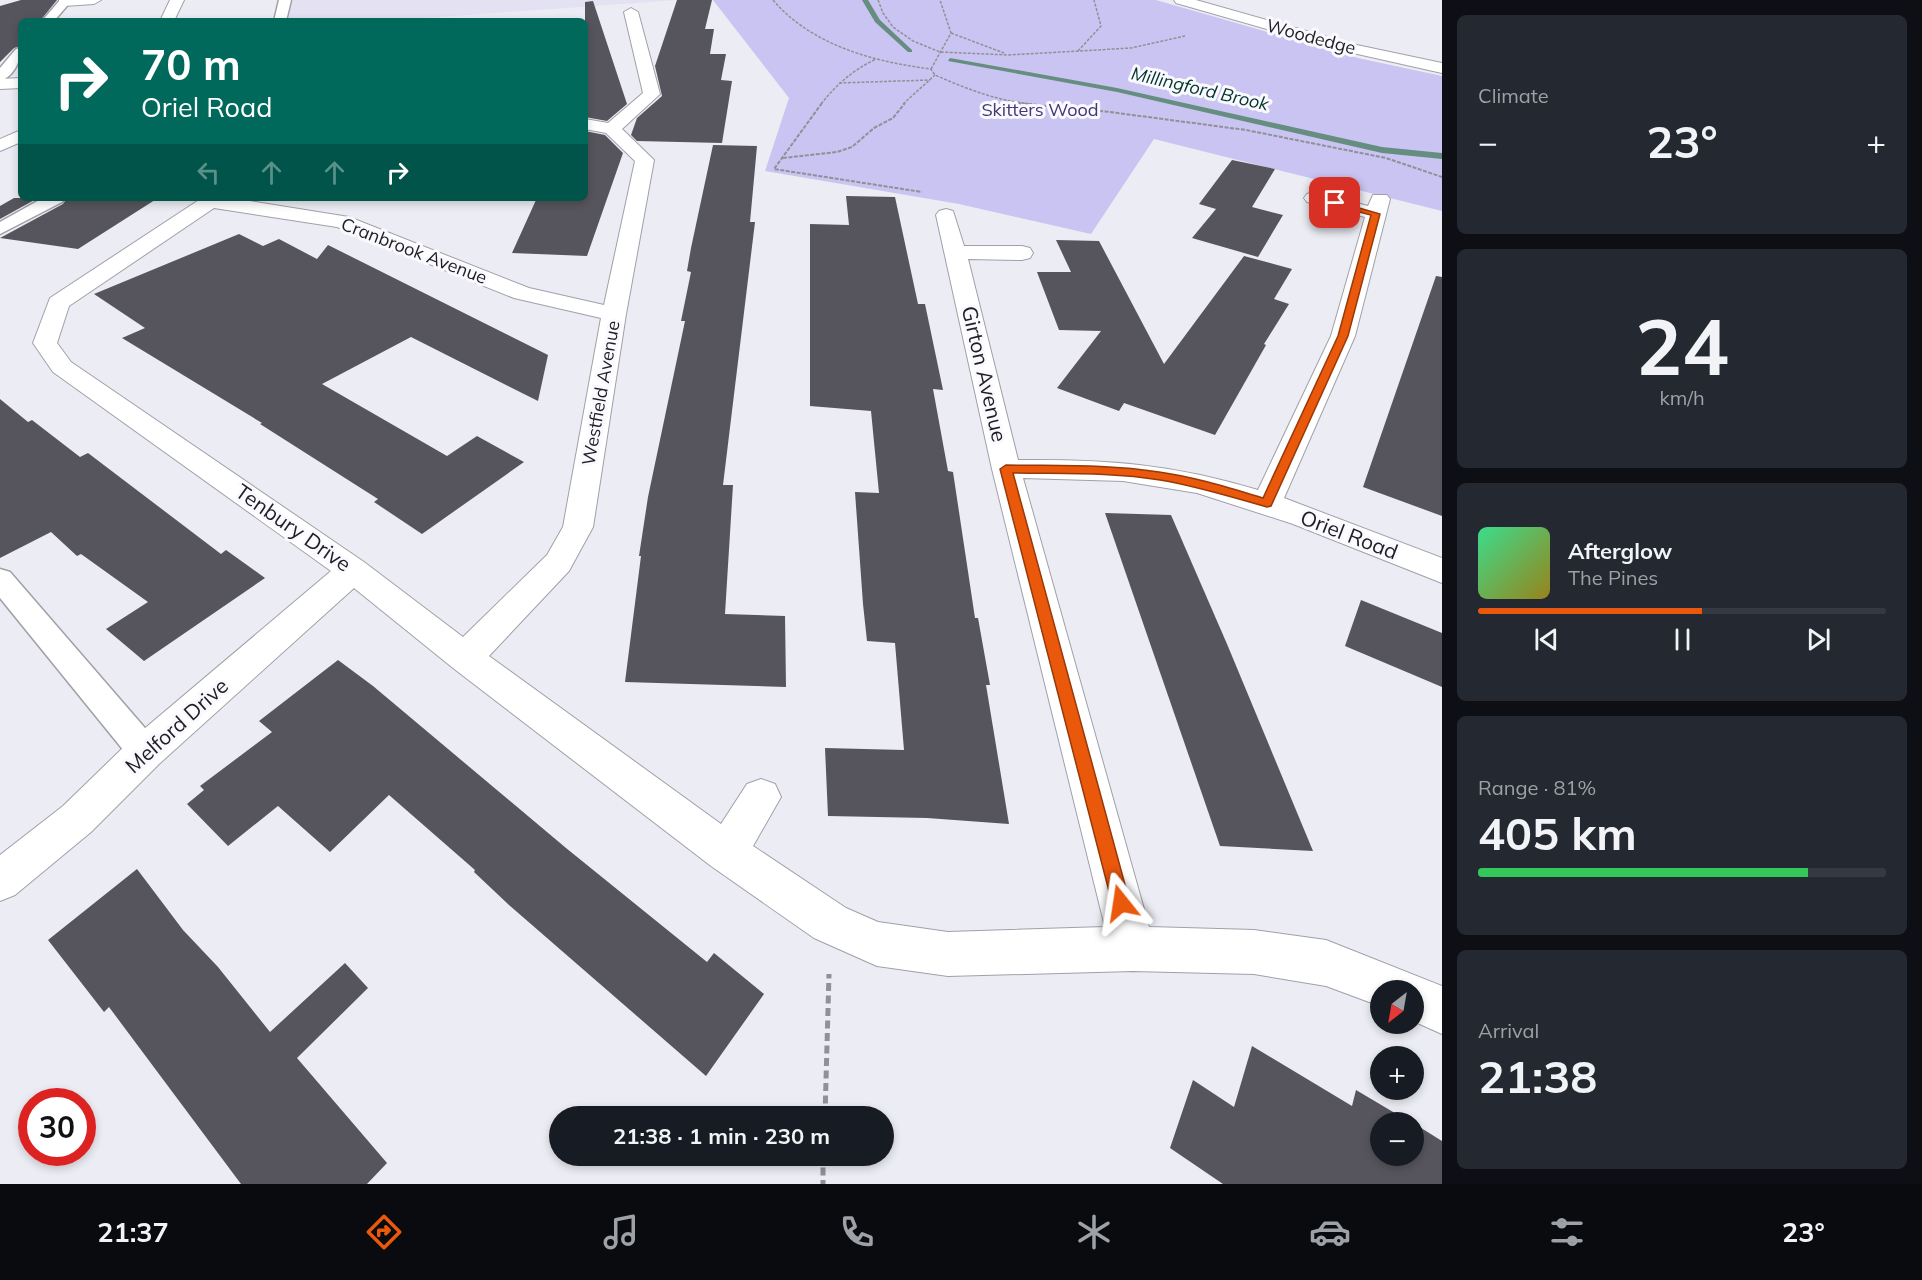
<!DOCTYPE html>
<html lang="en">
<head>
<meta charset="utf-8">
<style>
	:root { --surface:#171b24; --page:#242831; --text:#f1f3f6; --muted:#9ea1a6; --line:#363941; --accent:#ea580c }
	body { margin:0; font-family:Mulish,sans-serif; background:var(--page); color:var(--text); height:100vh; display:flex; flex-direction:column; font-size:22px; white-space:nowrap }
	* { box-sizing:border-box; margin:0 }
	p { font-size:20px; color:var(--muted) }
	.icon { flex:none; width:33px; height:33px; fill:none; stroke:currentColor; stroke-width:2; stroke-linecap:round; stroke-linejoin:round }
	.map { position:relative; flex:1; overflow:hidden }
	.side { display:flex; flex-direction:column; gap:15px; padding:15px; background:#0d0f14; width:480px }
	.side>* { flex:none }
	.top-card { position:absolute; left:18px; top:18px; width:570px; height:183px; border-radius:9px; box-shadow:0 3px 9px #0003; background:#00695c; color:#fff; overflow:hidden }
	.needle { width:39px; rotate:211deg }
	.fabs { position:absolute; left:1370px; top:980px; display:grid; gap:12px }
	.fabs a { display:grid; place-items:center; width:54px; height:54px; border-radius:50%; background:var(--surface); box-shadow:0 3px 9px #0003; font-size:30px }
	.speed { position:absolute; left:18px; top:1088px; display:flex; gap:12px; font-size:30px; font-weight:700; text-align:center }
	.speed>* { display:grid; place-content:center; width:78px; height:78px; border-radius:50%; background:var(--surface); box-shadow:0 3px 9px #0003; line-height:1 }
	.speed .limit { border:9px solid #d22; background:#fff; color:#111 }
	.pin { position:absolute; display:grid; place-items:center; width:51px; height:51px; color:#fff; margin:-26px; border-radius:12px; box-shadow:0 3px 9px #0006 }
	.me { position:absolute; width:66px; margin:-33px; rotate:345deg; stroke-linejoin:round; filter:drop-shadow(0 0 4px #0008) }
	.turn { display:flex; align-items:center; gap:21px; height:126px; padding:0 24px; font-size:27px }
	.turn .icon { width:78px; height:78px; stroke-width:2.5 }
	.turn b { display:block; font-size:42px; line-height:51px }
	.lanes { display:flex; align-items:center; height:57px; padding:0 24px; background:#0003; justify-content:center; gap:30px; direction:ltr }
	.lanes .off { opacity:.35 }
	.big { font-size:45px; font-weight:700; line-height:1.1 }
	.side .card { flex:1; display:flex; flex-direction:column; justify-content:center; gap:9px; min-width:0; padding:0 21px; border-radius:9px; background:var(--page) }
	.side .dial { align-items:center; gap:0 }
	.dial b { font-size:78px; line-height:1 }
	.song { display:flex; align-items:center; gap:18px }
	.cover { width:72px; height:72px; border-radius:9px; background:linear-gradient(135deg,hsl(150 70% 55%),hsl(50 70% 35%)) }
	.played { height:6px; border-radius:3px; background:linear-gradient(90deg,var(--accent) 55%,var(--line) 55%) }
	.keys { display:flex; justify-content:space-around; direction:ltr }
	.heat { display:flex; justify-content:space-between; align-items:center; font-size:33px; direction:ltr }
	.charge { height:9px; border-radius:4px; background:linear-gradient(90deg,#34c759 81%,var(--line) 0) }
	.trip { position:absolute; left:549px; top:1106px; width:345px; height:60px; border-radius:30px; background:var(--surface); box-shadow:0 3px 9px #0003; font-weight:700; line-height:60px; text-align:center }
	.tabs { display:flex; height:96px; justify-content:space-around; align-items:center; background:#090b0e; color:var(--muted) }
	.tabs .icon { width:42px; height:42px }
	.tabs .current { color:var(--accent) }
	.tabs b { font-size:27px; color:var(--text) }
	main { display:flex; flex:1; min-height:0 }
	.map>svg:first-child { display:block }
</style>
</head>
<body>
<main>
<div class="map">
<svg width="1442" height="1184" viewBox="0 0 1442 1184">
	<rect width="100%" height="100%" fill="#ececf4"/>
	<!-- built -->
	<path fill="#e4e2f2" d="M284,0H678L384,21H277Z"/>
	<!-- green -->
	<path fill="#c9c4f1" d="M704,0H1156L1358,58L1442,76V211L1154,139L1091,234L959,204L765,171L789,98L713,0Z"/>
	<g fill="none" stroke-linecap="round" stroke-linejoin="round">
		<!-- stream -->
		<g fill="#658e80" fill-rule="evenodd">
			<path d="M862,0H868L880,20L912,50V52H908L875,22Z"/>
			<path d="M950,58L1117,88L1382,147L1442,153V159L1382,153L1117,92L948,61Z"/>
		</g>
	</g>
	<!-- building -->
	<g fill="#56555d">
		<path d="M21,0H57L40,21H21V46L14,48L0,62V6Z"/>
		<path d="M677,0H712L705,29H714L710,54H726L721,80L732,81L722,143L637,141L631,135L637,118L662,96L655,66Z"/>
		<path d="M593,1L627,104L607,121L585,117V2Z"/>
		<path d="M585,131L605,135L623,153L587,256L512,253L536,200L585,198Z"/>
		<path d="M713,145L757,146L750,222H755L723,485H733L725,614L785,616L786,687L625,682L641,556H639L648,497L685,321H681L691,272L687,271L691,248Z"/>
		<path d="M1232,160L1275,169L1252,207L1283,215L1258,257L1192,238L1216,209L1199,204Z"/>
		<path d="M846,196L895,197L918,304H925L943,390L933,389L948,471L953,472L975,618H978L990,685H986L1009,824L927,818L828,816L825,748L904,750L895,643L867,641L863,604L855,492L879,493L871,411L810,406V224L849,225Z"/>
		<path d="M14,198H38L0,219V206Z"/>
		<path d="M67,198H158L78,249L0,238L63,204Z"/>
		<path d="M239,234L263,246L279,239L317,259L328,245L548,355L538,401L411,337L322,384L447,456L477,436L524,462L422,534L374,502L378,499L260,424L262,423L122,338L145,328L94,294Z"/>
		<path d="M1056,240L1099,241L1164,364L1244,256L1292,269L1274,299L1289,304L1264,344L1266,345L1215,435L1124,403L1119,411L1057,388L1101,331L1059,330L1037,272H1071Z"/>
		<path d="M1436,276L1442,277V516L1363,487Z"/>
		<path d="M0,399L28,422L32,420L80,457L88,453L221,554L226,550L265,578L144,661L106,629L148,602L81,554L77,556L51,532L0,558Z"/>
		<path d="M1105,513L1171,515L1227,644L1313,851L1220,846Z"/>
		<path d="M1361,600L1442,633V687L1345,646Z"/>
		<path d="M338,660L373,686L566,848L707,962L714,953L764,994L706,1076L509,905L474,872L475,870L389,795L330,852L278,806L228,846L187,804L204,790L200,786L272,732L259,721Z"/>
		<path d="M137,869L183,930L218,967L270,1032L345,963L368,988L297,1058L387,1163L367,1184H241L109,1007L104,1012L48,940Z"/>
		<path d="M1252,1046L1352,1106L1356,1090L1410,1122H1380V1155H1413V1123L1442,1141V1184H1223L1170,1148L1193,1080L1234,1107Z"/>
	</g>
	<g fill="none" stroke-linecap="round" stroke-linejoin="round">
		<!-- service casing -->
		<g stroke="#a1a0a8" stroke-width="3">
			<g id="service">
				<path d="M60,0H72L54,21H42Z"/>
				<path d="M279,0H291L286,21H274Z"/>
				<path d="M21,48C21,61 13,77 0,81V68L16,49Z"/>
				<path d="M43,198H65L62,202L0,234V222Z"/>
				<path d="M0,569L10,572L157,742L162,752L157,762L145,766L133,762L0,598Z"/>
			</g>
		</g>
		<!-- minor casing -->
		<g stroke="#a1a0a8" stroke-width="2">
			<g id="minor">
				<path d="M59,0H101L94,4L64,6L59,5Z"/>
				<path d="M1174,0H1196L1352,44L1442,63V73L1344,51L1176,3Z"/>
				<path d="M631,8L638,12L660,94L622,129L654,160L626,314L593,527L569,571L489,656L721,824L747,784L761,779L775,784L781,797L753,846L846,908L878,922L948,932L1105,927L992,469L936,215L939,211L946,209L953,211L964,246H1022L1030,248L1033,253L1030,258L1022,260L968,259L1018,460C1106,459 1173,464 1258,490L1331,336L1365,217L1307,202L1304,198L1307,194L1314,192L1368,206L1373,195H1387L1390,199L1355,336L1284,498L1442,558V583L1293,524L1197,493L1123,481L1023,478L1149,927L1254,930L1326,940L1442,986V1034L1413,1021V990H1380V1006L1326,986L1254,974L1133,971L948,976L877,966L814,938L711,866L453,668L354,588L159,764L91,832L15,895L0,901V855L63,806L131,740L331,571L53,372L33,343L50,298L202,198H231L349,217L529,288L604,305L635,161L606,133L585,129V119L608,123L643,93L624,12ZM214,208L337,227L514,298L601,318L563,527L547,555L463,637L364,562L71,362L57,343L69,306Z"/>
				<path d="M21,78V88L0,89V79Z"/>
			</g>
		</g>
		<!-- tertiary casing -->
		<g stroke="#a1a0a8" stroke-width="2">
			<g id="tertiary">
				<path d="M170,0H184L174,21H160Z"/>
				<path d="M21,130V142L0,151V139Z"/>
			</g>
		</g>
		<!-- path-far2 -->
		<g stroke="#909096" stroke-width="1.5" stroke-dasharray="3 1.5" stroke-linecap="butt">
			<path d="M773,0C811,45 874,62 931,69L935,75C967,89 997,101 1032,104"/>
			<path d="M878,0L883,13L893,27L913,41L940,52L1009,55L1131,48L1185,36"/>
			<path d="M951,33L1004,53"/>
			<path d="M1078,51L1101,26L1094,0"/>
			<path d="M931,69L951,33L940,0"/>
			<path d="M839,83L930,80"/>
			<path d="M821,104C837,84 853,70 876,59"/>
			<path d="M903,104L935,75"/>
		</g>
		<!-- path-far1 -->
		<g stroke="#909096" stroke-width="2" stroke-dasharray="4 1.5" stroke-linecap="butt">
			<path d="M822,103L774,169L922,192"/>
			<path d="M1017,103L1110,112L1246,130L1386,158L1442,177"/>
			<path d="M783,158L837,152L852,147L874,128L893,118L905,103"/>
		</g>
		<!-- path -->
		<g stroke="#909096" stroke-width="5" stroke-dasharray="8 4.5" stroke-linecap="butt">
			<path d="M825,1116L829,974"/>
			<path d="M823,1155V1184"/>
		</g>
		<!-- service -->
		<use href="#service" fill="#fff" fill-rule="evenodd"/>
		<!-- minor -->
		<use href="#minor" fill="#fff" fill-rule="evenodd"/>
		<!-- tertiary -->
		<use href="#tertiary" fill="#fff" fill-rule="evenodd"/>
	</g>
	<!-- route -->
	<path fill="#ea580c" stroke="#983908" stroke-width="1.5" d="M1335,201L1380,214L1348,336L1271,506L1267,507C1231,497 1197,486 1160,480C1112,472 1062,474 1013,473L1130,903L1127,909L1121,912L1115,909L1112,903L1000,469L1006,465C1057,466 1109,464 1159,472C1195,477 1229,488 1263,498L1338,336L1371,215L1332,205V202Z"/>
	<g text-anchor="middle" stroke-width="6" stroke-linejoin="round" paint-order="stroke">
		<!-- far-street labels -->
		<g font-size="18" fill="#1e1e21" stroke="#faf9ff">
			<text transform="translate(1311 37) rotate(15)" y="6">Woodedge</text>
			<text transform="translate(414 251) rotate(21)" y="6">Cranbrook Avenue</text>
			<text transform="translate(601 393) rotate(-80)" y="6">Westfield Avenue</text>
		</g>
		<!-- far-water labels -->
		<g font-size="18" font-style="italic" fill="#003526" stroke="#faf9ff">
			<text transform="translate(1200 89) rotate(13)" y="6">Millingford Brook</text>
		</g>
		<!-- far-park labels -->
		<g font-size="18" fill="#433772" stroke="#faf9ff">
			<text x="1040" y="116">Skitters Wood</text>
		</g>
		<!-- street labels -->
		<g font-size="21" fill="#1e1e21" stroke="#faf9ff">
			<text transform="translate(984 374) rotate(77)" y="7">Girton Avenue</text>
			<text transform="translate(293 528) rotate(35)" y="7">Tenbury Drive</text>
			<text transform="translate(1349 535) rotate(21)" y="7">Oriel Road</text>
			<text transform="translate(177 726) rotate(-42)" y="7">Melford Drive</text>
		</g>
	</g>
</svg>
<div class="fabs">
<a><svg class="needle" viewBox="-14 -14 28 28"><path d="M0-13l5 13h-10z" fill="#e53935"/><path d="M0 13l5-13h-10z" fill="#9ea1a6"/></svg></a>
<a>+</a>
<a>−</a>
</div>
<div class="speed"><div class="limit">30</div></div>
<div class="pin" style="left:1335px;top:203px;background:#d93025"><svg class="icon" aria-label="arrive" viewBox="0 0 24 24"><path d="M6 21V4h12l-3 4 3 4H6"/></svg></div>
<svg class="me" style="left:1121px;top:903px" viewBox="-20 -20 40 40"><path d="M0-17L14 15 0 8-14 15z" fill="#ea580c" stroke="#fff" stroke-width="4"/></svg>
<div class="trip">21:38 · 1 min · 230 m</div>
<div class="top-card">
<div class="turn"><svg class="icon" aria-label="right" viewBox="0 0 24 24"><path d="M7 20v-9h11M14 6l5 5-5 5"/></svg><div><b>70 m</b>Oriel Road</div></div>
<div class="lanes"><svg class="icon off" aria-label="left" viewBox="0 0 24 24"><path d="M17 20v-9H6M10 6l-5 5 5 5"/></svg><svg class="icon off" aria-label="ahead" viewBox="0 0 24 24"><path d="M12 20V5M6 11l6-6 6 6"/></svg><svg class="icon off" aria-label="ahead" viewBox="0 0 24 24"><path d="M12 20V5M6 11l6-6 6 6"/></svg><svg class="icon" aria-label="right" viewBox="0 0 24 24"><path d="M7 20v-9h11M14 6l5 5-5 5"/></svg></div>
</div>
</div>
<section class="side">
<div class="card"><p>Climate</p>
<div class="heat"><a>−</a><b class="big">23°</b><a>+</a></div>
</div>
<div class="card dial"><b>24</b><p>km/h</p></div>
<div class="card">
<div class="song"><i class="cover"></i><div><b>Afterglow</b><p>The Pines</p></div></div>
<div class="played"></div>
<div class="keys"><svg class="icon" aria-label="previous" viewBox="0 0 24 24"><path d="M18 5L8 12l10 7zM5 5v14"/></svg><svg class="icon" aria-label="pause" viewBox="0 0 24 24"><path d="M8 5v14M16 5v14"/></svg><svg class="icon" aria-label="next" viewBox="0 0 24 24"><path d="M6 5l10 7-10 7zM19 5v14"/></svg></div>
</div>
<div class="card"><p>Range · 81%</p><b class="big">405 km</b><div class="charge"></div></div>
<div class="card"><p>Arrival</p><b class="big">21:38</b></div>
</section>
</main>
<nav class="tabs">
<b>21:37</b>
<svg class="icon current" aria-label="directions" viewBox="0 0 24 24"><path d="M12 3l9 9-9 9-9-9zM9 14v-3h6M13 9l2 2-2 2"/></svg>
<svg class="icon" aria-label="music" viewBox="0 0 24 24"><path d="M9 18V5l10-2v13"/><circle cx="6" cy="18" r="3"/><circle cx="16" cy="16" r="3"/></svg>
<svg class="icon" aria-label="phone" viewBox="0 0 24 24"><path d="M5 4h4l2 5-3 2q2 4 5 5l2-3 5 2v4C11 20 4 13 5 4z"/></svg>
<svg class="icon" aria-label="climate" viewBox="0 0 24 24"><path d="M12 3v18M4 7l16 10M4 17L20 7"/></svg>
<svg class="icon" aria-label="car" viewBox="0 0 24 24"><path d="M5 17H2v-5l4-1 3-4h7l3 4 3 1v5h-3M9 17h6M6 11h13"/><circle cx="7" cy="17" r="2"/><circle cx="17" cy="17" r="2"/></svg>
<svg class="icon" aria-label="filters" viewBox="0 0 24 24"><path d="M4 7h16M4 17h16"/><circle cx="9" cy="7" r="2"/><circle cx="15" cy="17" r="2"/></svg>
<b>23°</b>
</nav>
</body>
</html>
